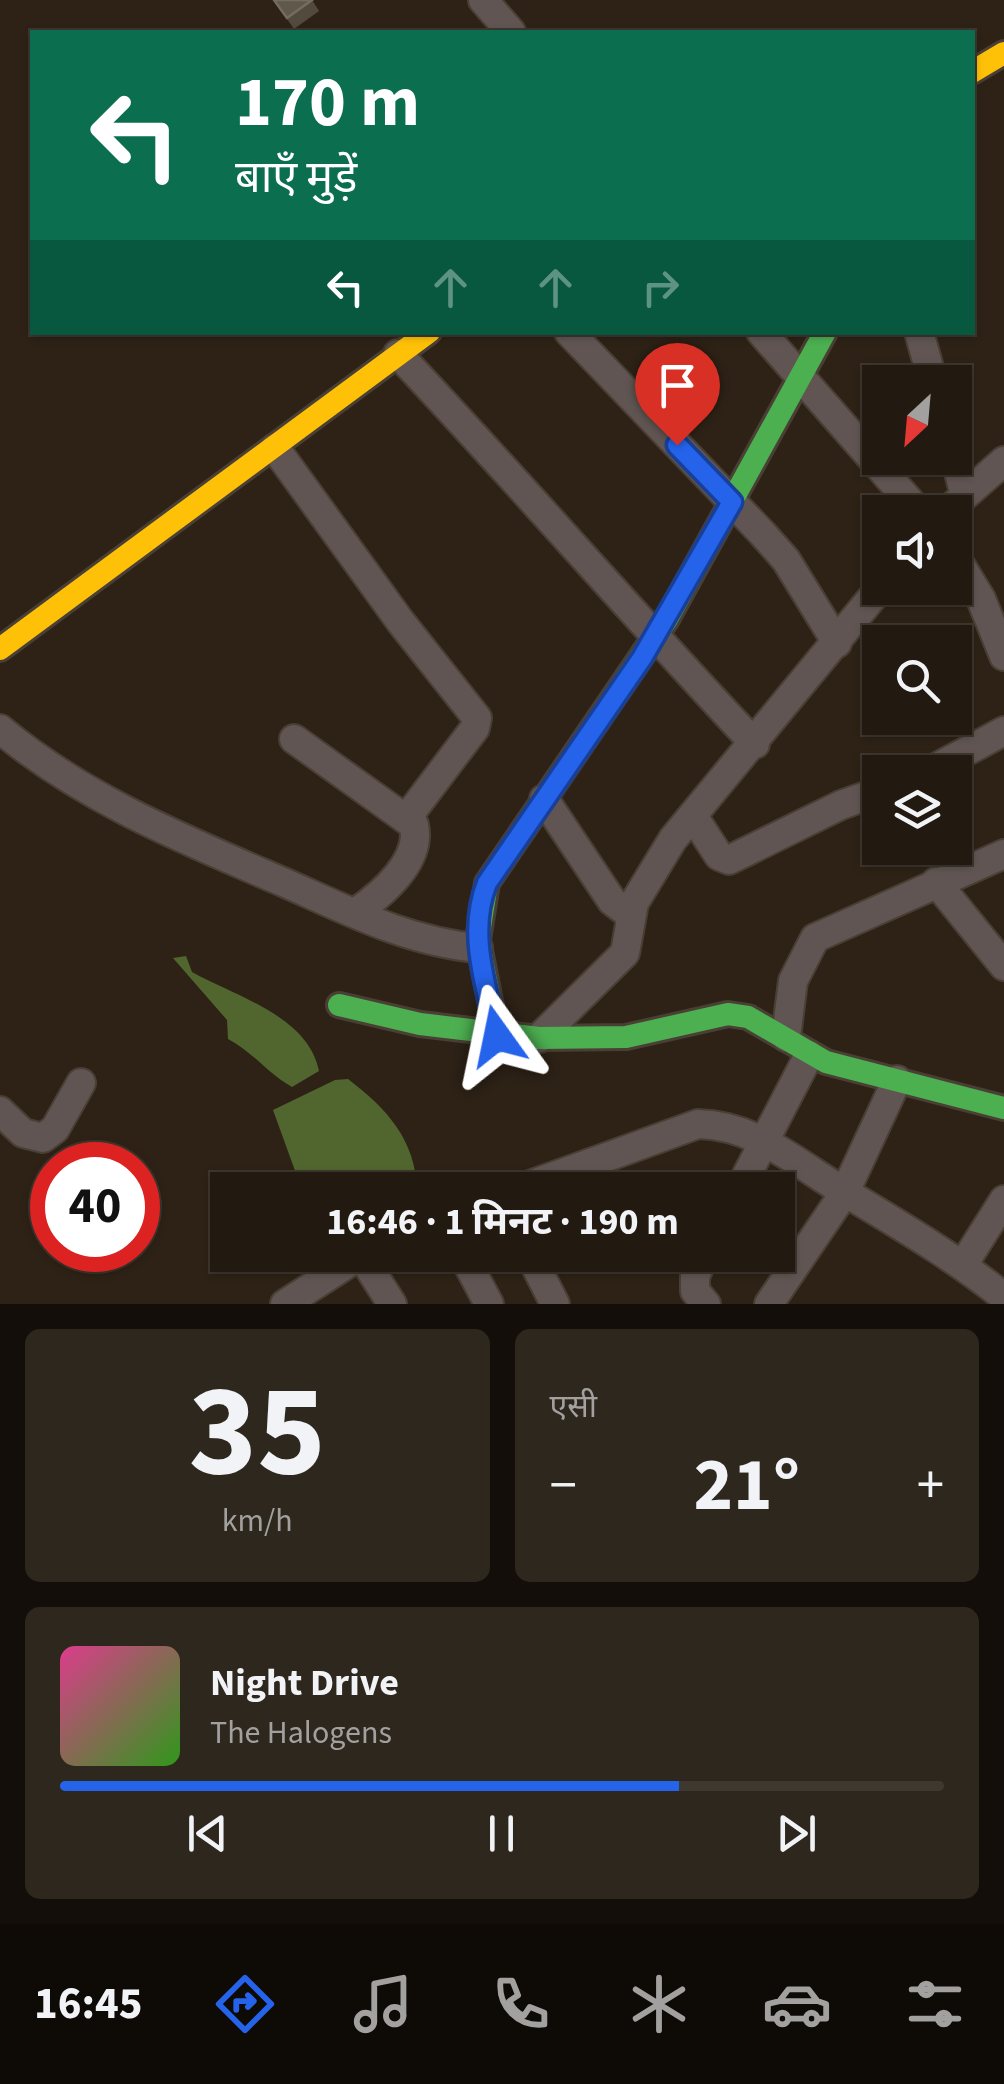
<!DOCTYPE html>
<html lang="hi">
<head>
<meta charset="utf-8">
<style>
	:root { --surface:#221a10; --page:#2e271e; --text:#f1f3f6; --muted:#a2a19f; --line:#3f3830; --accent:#2563eb }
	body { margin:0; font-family:"Source Sans 3","Noto Sans Devanagari",sans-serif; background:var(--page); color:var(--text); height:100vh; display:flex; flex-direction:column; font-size:38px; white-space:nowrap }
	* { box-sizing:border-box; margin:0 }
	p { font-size:32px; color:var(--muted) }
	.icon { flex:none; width:55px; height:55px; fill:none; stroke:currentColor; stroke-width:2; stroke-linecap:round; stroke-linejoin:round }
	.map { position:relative; height:1304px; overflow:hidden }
	.sheet { display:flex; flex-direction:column; gap:25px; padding:25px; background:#130e09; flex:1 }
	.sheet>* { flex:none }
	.guide { position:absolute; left:30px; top:30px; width:945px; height:305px; border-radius:0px; box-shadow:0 2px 8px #0004,0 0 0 2px var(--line); background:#0b6e4f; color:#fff; overflow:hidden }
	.needle { width:65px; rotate:206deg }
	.controls { position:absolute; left:862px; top:365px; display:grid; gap:20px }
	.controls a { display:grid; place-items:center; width:110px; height:110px; border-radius:0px; background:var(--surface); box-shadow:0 2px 8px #0004,0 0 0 2px var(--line); font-size:50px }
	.speed { position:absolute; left:30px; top:1142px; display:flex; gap:20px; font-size:50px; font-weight:700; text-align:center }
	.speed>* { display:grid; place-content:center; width:130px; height:130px; border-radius:50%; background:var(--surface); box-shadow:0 2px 8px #0004,0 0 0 2px var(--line); line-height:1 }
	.speed .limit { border:15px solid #d22; background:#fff; color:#111 }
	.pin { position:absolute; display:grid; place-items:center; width:85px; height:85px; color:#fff; margin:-102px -42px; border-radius:50% 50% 50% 0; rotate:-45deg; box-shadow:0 0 10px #0007 }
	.pin .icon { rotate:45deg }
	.me { position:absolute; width:110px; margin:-55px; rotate:348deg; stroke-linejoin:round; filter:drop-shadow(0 0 8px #0008) }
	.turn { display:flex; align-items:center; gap:35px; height:210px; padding:0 40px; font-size:45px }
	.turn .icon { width:130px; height:130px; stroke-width:2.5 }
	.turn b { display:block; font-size:70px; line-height:85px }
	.lanes { display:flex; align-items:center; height:95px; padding:0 40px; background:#0003; justify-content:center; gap:50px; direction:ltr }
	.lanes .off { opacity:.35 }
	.big { font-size:75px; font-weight:700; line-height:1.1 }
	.sheet .tile { flex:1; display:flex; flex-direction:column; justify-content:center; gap:15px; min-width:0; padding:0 35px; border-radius:15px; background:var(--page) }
	.sheet .dial { align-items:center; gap:0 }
	.dial b { font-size:130px; line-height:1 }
	.song { display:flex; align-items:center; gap:30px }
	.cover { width:120px; height:120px; border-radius:15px; background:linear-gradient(135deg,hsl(330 70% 55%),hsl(110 70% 35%)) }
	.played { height:10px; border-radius:5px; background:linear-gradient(90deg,var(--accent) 70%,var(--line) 70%) }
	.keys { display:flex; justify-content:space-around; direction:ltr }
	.heat { display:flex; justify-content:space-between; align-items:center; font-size:55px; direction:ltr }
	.sheet .tiles { flex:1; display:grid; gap:25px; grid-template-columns:1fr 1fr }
	.tile:last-child { grid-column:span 2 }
	.trip { position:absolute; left:210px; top:1172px; width:585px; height:100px; border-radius:0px; background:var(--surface); box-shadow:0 2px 8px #0004,0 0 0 2px var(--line); font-weight:700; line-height:100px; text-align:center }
	.dock { display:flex; height:160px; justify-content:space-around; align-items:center; background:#0e0a06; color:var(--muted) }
	.dock .icon { width:70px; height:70px }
	.dock .on { color:var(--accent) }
	.dock b { font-size:45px; color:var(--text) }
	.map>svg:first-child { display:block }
</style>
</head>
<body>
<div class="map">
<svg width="1004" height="1304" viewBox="0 0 1004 1304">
	<rect width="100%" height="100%" fill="#2e2216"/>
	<!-- water -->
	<g fill="#51662e">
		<path d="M186,956L192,972C237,997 308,1016 319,1071L292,1087C267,1073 253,1052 228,1039L227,1020L173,958Z"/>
		<path d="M348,1079C387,1109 415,1139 417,1190H302L273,1110L335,1080Z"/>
	</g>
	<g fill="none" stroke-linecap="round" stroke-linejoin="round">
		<!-- street casing -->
		<g stroke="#493f34" stroke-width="32">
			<g id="street">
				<path d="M483,0L511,32"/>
				<path d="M569,332L762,533L786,560L837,643"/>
				<path d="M761,332L919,512"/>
				<path d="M919,332L933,382"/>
				<path d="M398,354C519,482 634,616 755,744"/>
				<path d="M275,448L400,621L477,718L475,728L406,819"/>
				<path d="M955,458L965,495"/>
				<path d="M946,512L1004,461"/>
				<path d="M955,556L981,599L1004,656"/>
				<path d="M0,729C84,799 183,839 283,882C347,910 408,942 478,948"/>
				<path d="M294,739L414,825C422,861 381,895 355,913"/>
				<path d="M928,772L1004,731"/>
				<path d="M544,799L612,901L629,914"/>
				<path d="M693,816L719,856L729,860L841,805L880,791"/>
				<path d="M936,882L1004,966"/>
				<path d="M786,1037L793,981L815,938L1004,854"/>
				<path d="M539,1038L625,953L634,903L673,839L880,588"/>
				<path d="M0,1111L23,1133L43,1138L55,1129L81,1083"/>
				<path d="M516,1190L698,1124C755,1125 796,1163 843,1191C899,1225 953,1256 1004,1297"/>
				<path d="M739,1190L809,1055"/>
				<path d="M361,1255L392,1304"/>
				<path d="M463,1255L489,1304"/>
				<path d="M530,1255L555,1304"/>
				<path d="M705,1255L695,1276V1291L706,1304"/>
				<path d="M963,1265L1004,1200"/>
				<path d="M285,1304L361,1255"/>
				<path d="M769,1304L845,1192L897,1080"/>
			</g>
		</g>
		<!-- fast casing -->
		<g stroke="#493f34" stroke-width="28">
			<g id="fast">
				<path d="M339,1005L420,1024L539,1038L626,1037L728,1014L748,1017L826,1062L1004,1108"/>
				<path d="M497,1036L478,940L487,883L667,619L825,332"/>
			</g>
		</g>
		<!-- slow casing -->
		<g stroke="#493f34" stroke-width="28">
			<g id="slow">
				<path d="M972,72L1004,53"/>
				<path d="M0,649L429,332"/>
			</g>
		</g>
		<!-- street -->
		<use href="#street" stroke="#605552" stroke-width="28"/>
		<!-- fast -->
		<use href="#fast" stroke="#4caf50" stroke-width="22"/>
		<!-- slow -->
		<use href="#slow" stroke="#ffc107" stroke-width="22"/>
	</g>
	<!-- wall -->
	<path fill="#514a3d" d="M274,0H312L319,11L294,29Z"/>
	<!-- building -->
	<path fill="#61584c" stroke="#756c60" stroke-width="2.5" d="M274,0H312L287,18Z"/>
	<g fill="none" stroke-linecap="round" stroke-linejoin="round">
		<!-- route casing -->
		<g stroke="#184099" stroke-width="25">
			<path id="route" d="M497,1036C486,985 467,933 487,883L642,658L732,502L677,445"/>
		</g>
		<!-- route -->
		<use href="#route" stroke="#2563eb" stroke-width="18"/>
	</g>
</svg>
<div class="controls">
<a><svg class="needle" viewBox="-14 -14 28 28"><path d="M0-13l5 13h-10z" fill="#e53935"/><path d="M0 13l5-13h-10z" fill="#a2a19f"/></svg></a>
<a><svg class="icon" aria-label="sound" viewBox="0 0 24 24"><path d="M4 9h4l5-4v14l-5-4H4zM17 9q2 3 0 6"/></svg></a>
<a><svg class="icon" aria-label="search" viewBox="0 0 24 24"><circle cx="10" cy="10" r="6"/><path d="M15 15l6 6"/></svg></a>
<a><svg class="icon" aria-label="layers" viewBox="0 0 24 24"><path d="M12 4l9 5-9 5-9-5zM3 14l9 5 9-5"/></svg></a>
</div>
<div class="speed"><div class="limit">40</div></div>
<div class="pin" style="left:677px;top:445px;background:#d93025"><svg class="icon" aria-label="arrive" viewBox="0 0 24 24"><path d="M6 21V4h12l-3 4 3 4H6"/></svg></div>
<svg class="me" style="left:497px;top:1036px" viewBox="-20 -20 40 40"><path d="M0-17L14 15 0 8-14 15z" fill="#2563eb" stroke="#fff" stroke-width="4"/></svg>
<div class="trip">16:46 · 1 मिनट · 190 m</div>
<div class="guide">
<div class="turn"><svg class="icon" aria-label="left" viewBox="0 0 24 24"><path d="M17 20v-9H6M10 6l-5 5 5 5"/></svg><div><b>170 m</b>बाएँ मुड़ें</div></div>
<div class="lanes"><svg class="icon" aria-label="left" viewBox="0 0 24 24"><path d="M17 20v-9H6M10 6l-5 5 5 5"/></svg><svg class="icon off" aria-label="ahead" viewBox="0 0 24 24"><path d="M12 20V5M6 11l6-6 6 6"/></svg><svg class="icon off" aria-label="ahead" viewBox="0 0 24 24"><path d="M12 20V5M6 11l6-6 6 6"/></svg><svg class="icon off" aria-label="right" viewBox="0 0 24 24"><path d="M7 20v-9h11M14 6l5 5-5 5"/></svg></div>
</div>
</div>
<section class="sheet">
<div class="tiles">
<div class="tile dial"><b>35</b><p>km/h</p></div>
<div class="tile"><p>एसी</p>
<div class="heat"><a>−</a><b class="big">21°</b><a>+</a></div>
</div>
<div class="tile">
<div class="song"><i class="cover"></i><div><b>Night Drive</b><p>The Halogens</p></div></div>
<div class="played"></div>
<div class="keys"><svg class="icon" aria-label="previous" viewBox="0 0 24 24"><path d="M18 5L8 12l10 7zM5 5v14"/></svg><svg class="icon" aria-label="pause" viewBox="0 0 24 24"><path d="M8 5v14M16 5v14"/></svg><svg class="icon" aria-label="next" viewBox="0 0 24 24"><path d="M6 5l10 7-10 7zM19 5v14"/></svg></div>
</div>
</div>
</section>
<nav class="dock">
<b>16:45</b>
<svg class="icon on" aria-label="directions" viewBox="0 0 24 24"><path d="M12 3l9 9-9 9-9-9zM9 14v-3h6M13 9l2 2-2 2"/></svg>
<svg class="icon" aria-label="music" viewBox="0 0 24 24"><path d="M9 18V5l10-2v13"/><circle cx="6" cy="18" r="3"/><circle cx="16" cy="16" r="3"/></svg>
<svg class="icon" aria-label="phone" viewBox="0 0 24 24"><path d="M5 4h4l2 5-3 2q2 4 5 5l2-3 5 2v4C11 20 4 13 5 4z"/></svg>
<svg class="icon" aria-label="climate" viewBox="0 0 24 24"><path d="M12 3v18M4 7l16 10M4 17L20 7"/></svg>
<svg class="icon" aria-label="car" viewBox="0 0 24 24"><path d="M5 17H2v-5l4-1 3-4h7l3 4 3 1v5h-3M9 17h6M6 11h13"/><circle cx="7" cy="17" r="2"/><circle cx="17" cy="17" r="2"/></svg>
<svg class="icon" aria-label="filters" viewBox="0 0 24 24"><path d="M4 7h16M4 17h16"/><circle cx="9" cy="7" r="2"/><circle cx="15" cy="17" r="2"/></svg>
</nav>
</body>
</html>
